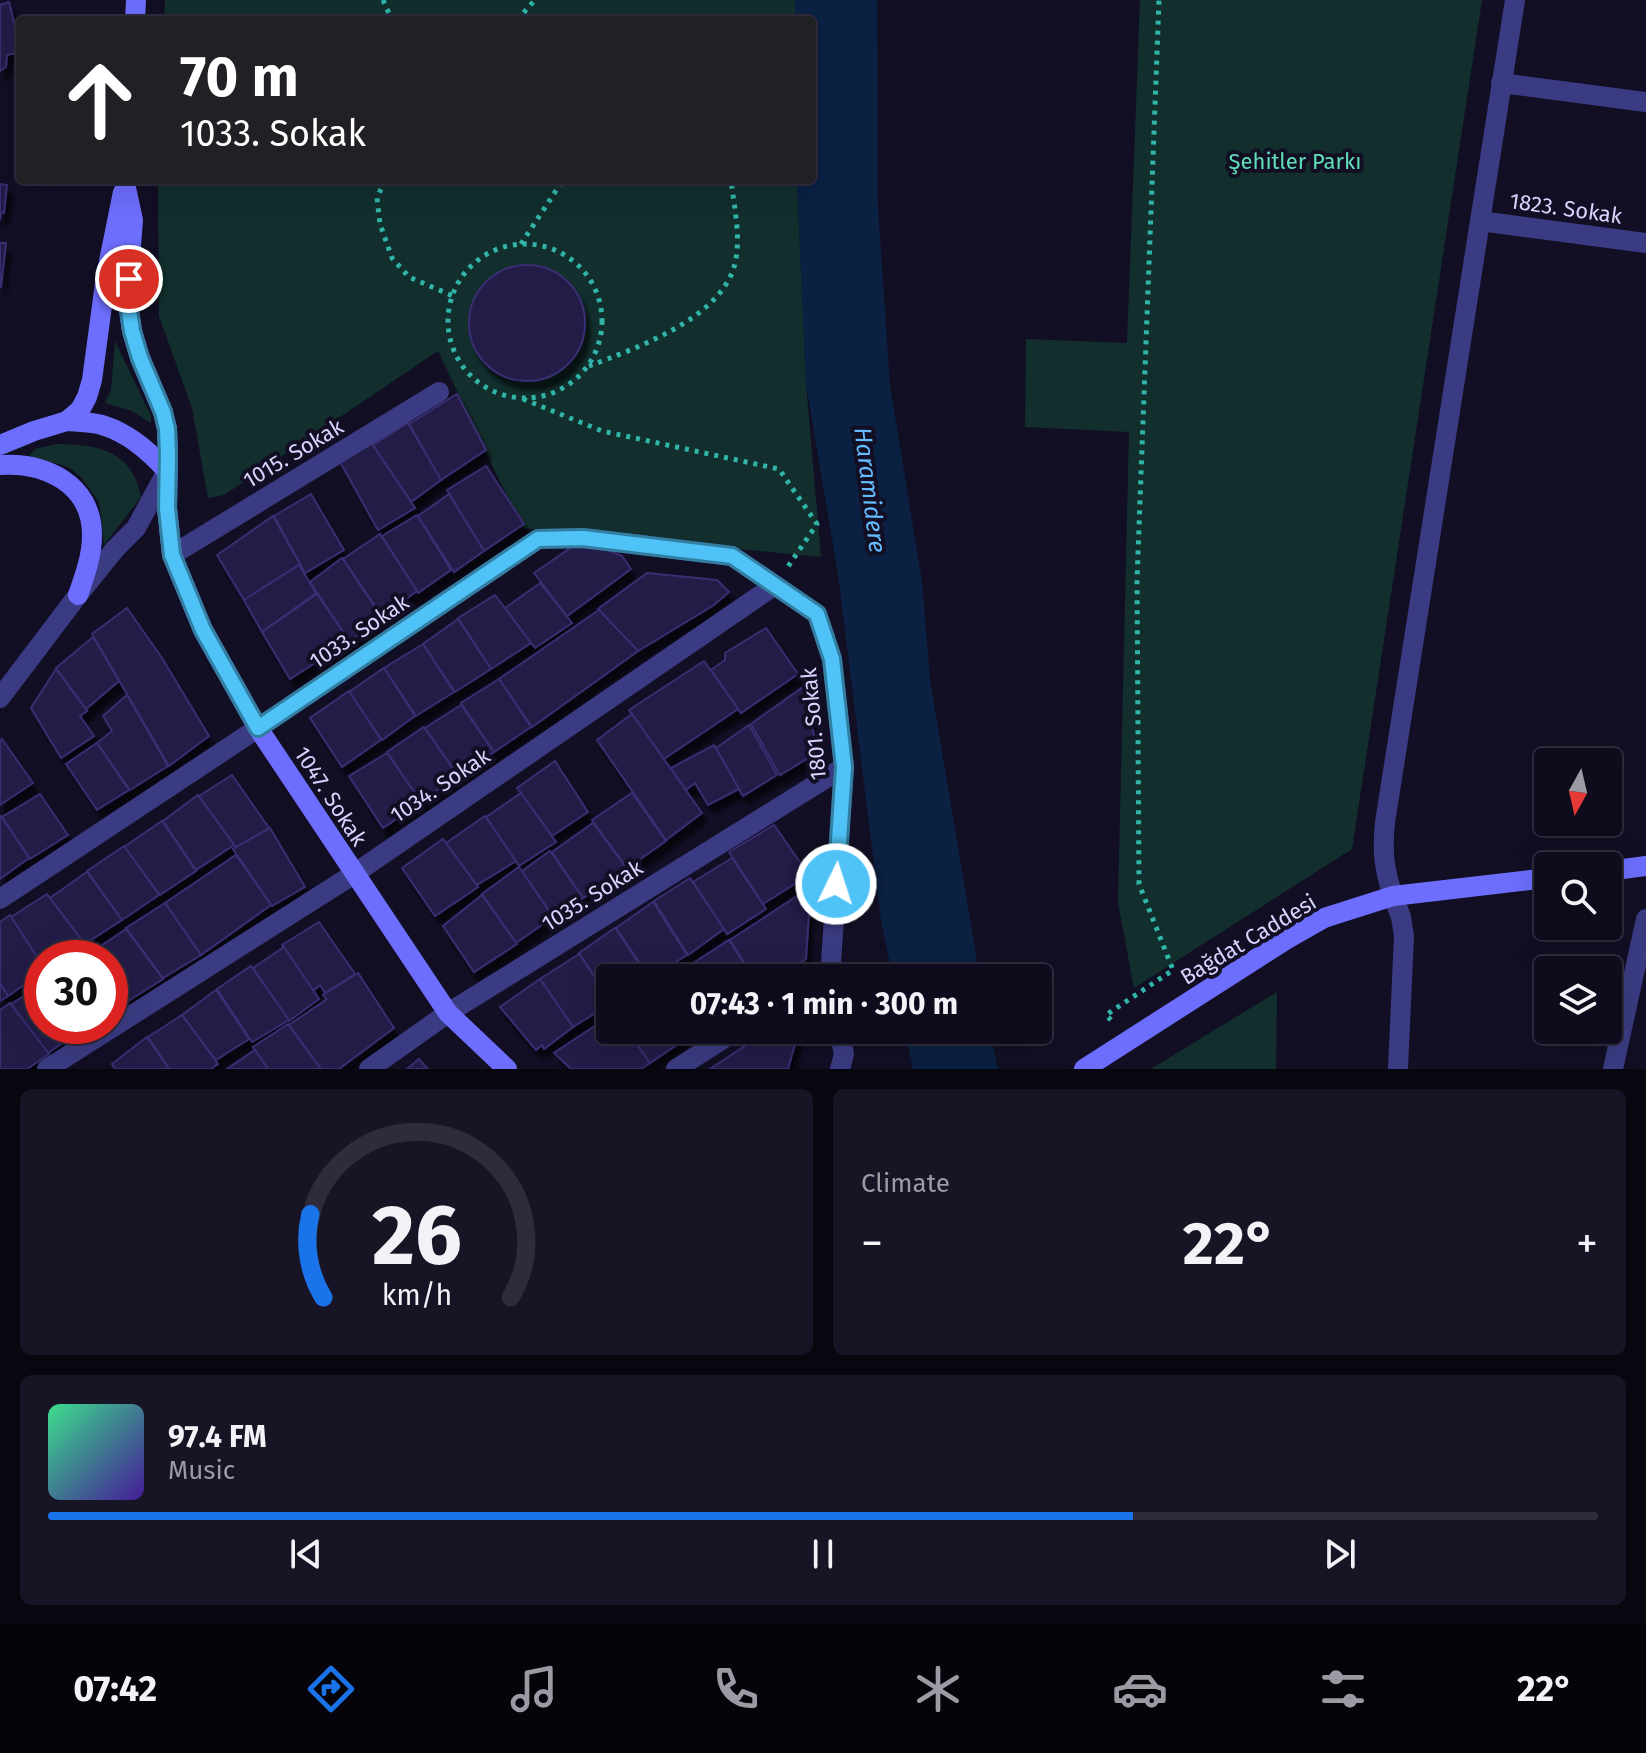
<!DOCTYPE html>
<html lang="en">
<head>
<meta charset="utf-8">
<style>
	:root { --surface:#0e0b1c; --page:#171425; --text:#f1f3f6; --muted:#9b9ba3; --line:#2e2b3b; --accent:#1a73e8 }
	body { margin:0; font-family:"Fira Sans",sans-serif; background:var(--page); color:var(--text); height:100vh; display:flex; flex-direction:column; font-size:30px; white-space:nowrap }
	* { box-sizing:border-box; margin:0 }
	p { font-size:26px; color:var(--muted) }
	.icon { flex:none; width:44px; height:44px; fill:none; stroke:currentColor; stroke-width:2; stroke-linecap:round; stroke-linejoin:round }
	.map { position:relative; height:1069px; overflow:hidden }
	.side { display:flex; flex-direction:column; gap:20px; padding:20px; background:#08060f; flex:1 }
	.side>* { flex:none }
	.top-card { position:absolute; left:16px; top:16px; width:800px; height:168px; border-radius:8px; box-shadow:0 8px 32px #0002,0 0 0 2px var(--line); background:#202124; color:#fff; overflow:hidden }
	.needle { width:52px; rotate:188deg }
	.controls { position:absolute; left:1534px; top:748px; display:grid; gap:16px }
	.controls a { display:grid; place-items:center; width:88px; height:88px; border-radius:8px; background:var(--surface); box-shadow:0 8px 32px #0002,0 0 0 2px var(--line); font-size:40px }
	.speed { position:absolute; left:24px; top:940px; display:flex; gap:16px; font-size:40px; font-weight:700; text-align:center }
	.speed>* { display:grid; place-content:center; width:104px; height:104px; border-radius:50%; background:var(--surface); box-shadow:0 8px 32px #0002,0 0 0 2px var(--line); line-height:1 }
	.speed .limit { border:12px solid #d22; background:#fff; color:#111 }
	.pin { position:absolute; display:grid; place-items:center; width:68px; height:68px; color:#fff; margin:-34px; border:4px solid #fff; border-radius:50%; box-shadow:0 2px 8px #0007 }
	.me { position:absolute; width:88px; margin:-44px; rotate:4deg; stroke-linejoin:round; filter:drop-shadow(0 0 6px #0008) }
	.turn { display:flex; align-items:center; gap:28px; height:168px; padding:0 32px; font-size:36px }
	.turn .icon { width:104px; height:104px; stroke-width:2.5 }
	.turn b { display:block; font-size:56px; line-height:68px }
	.big { font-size:60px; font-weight:700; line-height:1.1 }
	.side .widget { flex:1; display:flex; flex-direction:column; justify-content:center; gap:12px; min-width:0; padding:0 28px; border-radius:12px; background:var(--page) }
	.side .dial { align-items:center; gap:0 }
	.dial svg { height:208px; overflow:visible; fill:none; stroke:var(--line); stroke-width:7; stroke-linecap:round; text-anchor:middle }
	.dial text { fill:var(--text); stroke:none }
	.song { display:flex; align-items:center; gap:24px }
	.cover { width:96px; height:96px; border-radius:12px; background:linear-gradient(135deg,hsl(150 70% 55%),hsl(260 70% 35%)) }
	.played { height:8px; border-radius:4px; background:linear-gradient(90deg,var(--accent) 70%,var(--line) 70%) }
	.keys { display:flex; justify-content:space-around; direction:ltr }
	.heat { display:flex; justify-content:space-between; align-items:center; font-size:44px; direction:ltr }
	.side .tiles { flex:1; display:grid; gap:20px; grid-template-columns:1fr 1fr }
	.widget:last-child { grid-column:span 2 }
	.trip { position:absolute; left:596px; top:964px; width:456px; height:80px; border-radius:8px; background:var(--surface); box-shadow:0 8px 32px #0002,0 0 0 2px var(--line); font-weight:700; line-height:80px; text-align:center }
	.dock { display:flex; height:128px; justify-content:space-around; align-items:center; background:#06040b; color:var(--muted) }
	.dock .icon { width:56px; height:56px }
	.dock .current { color:var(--accent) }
	.dock b { font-size:36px; color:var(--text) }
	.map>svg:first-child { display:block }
</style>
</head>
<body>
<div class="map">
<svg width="1646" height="1069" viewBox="0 0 1646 1069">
	<defs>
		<filter id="shadow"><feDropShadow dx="5" dy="9" stdDeviation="2" flood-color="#0009"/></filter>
	</defs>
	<rect width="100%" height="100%" fill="#120f25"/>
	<!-- green -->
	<g fill="#122f2d">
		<path d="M165,0H795V20H164Z"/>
		<path d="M1140,0H1482L1352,849L1134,988L1118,903L1129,432L1025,427L1026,339L1127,343Z"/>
		<path d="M158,180H797L806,384L821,557L522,528L438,351L224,495L208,498L192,408L159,316Z"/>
		<path d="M115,341L151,416V423L132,411L105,403L111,390Z"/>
		<path d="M56,444C85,444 122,447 135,478C138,483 139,490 141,497L104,545L99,502L81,477L70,468L59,464L29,456L35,449Z"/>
		<path d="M1277,992L1276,1069H1150L1154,1067Z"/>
	</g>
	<!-- water -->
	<g fill="#0b2142">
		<path d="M795,0H877L878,207L890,386L922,581L930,680L980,978H893L881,920L838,574L806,384L797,180H812V20H795Z"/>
		<path d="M905,1030H989L998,1069H913Z"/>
	</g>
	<!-- building -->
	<g fill="#231b46" stroke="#392e71" stroke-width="2" filter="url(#shadow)">
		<path d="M9,2L15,26L20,25V52L7,55L6,67L0,71V5Z"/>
		<path d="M0,184L7,185L4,213L1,212L0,220Z"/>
		<path d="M0,243H6L1,287H0Z"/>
		<circle cx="527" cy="323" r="58"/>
		<path d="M457,394L486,450L441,480L409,424Z"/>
		<path d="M408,423L441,480L411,502L373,445Z"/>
		<path d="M370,441L415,508L378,530L339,460Z"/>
		<path d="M486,466L524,524L484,551L447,490Z"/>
		<path d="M311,494L344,550L305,573L274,516Z"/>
		<path d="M449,494L484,551L454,572L418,516Z"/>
		<path d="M417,515L451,570L418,593L382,536Z"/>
		<path d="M273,516L300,564L244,600L217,555Z"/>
		<path d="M380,534L417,591L382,616L343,559Z"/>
		<path d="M582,540L622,556L631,569L567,616L534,573Z"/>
		<path d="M342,558L381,616L350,642L310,582Z"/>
		<path d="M299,565L316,593L262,632L244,600Z"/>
		<path d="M647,573L717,580L729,592L714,605L638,651L598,609Z"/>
		<path d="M540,583L572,623L535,648L505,608Z"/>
		<path d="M317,594L349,641L290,679L262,632Z"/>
		<path d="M495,595L531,643L491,669L458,618Z"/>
		<path d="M127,608L162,658L209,736L169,766L92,634Z"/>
		<path d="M599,610L638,651L532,727L499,679Z"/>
		<path d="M458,619L491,669L455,692L423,644Z"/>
		<path d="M766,628L798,674L741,713L711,670L725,660V653Z"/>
		<path d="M93,637L119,681L86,709L56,668Z"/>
		<path d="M423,644L454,692L416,716L384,668Z"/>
		<path d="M704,661L738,709L664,759L629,710Z"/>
		<path d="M384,668L415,716L382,740L349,692Z"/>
		<path d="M56,669L87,711L80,716L94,736L61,758L31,708Z"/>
		<path d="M499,679L531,727L494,752L461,703Z"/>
		<path d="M803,687L818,752L780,775L751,724Z"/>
		<path d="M349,691L381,740L342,767L310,718Z"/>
		<path d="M127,695L168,766L130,790L97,743L112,731L103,716Z"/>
		<path d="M461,705L494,752L458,776L425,728Z"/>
		<path d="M632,714L702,813L666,840L597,740Z"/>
		<path d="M749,725L777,775L743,796L716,748Z"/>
		<path d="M424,727L458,776L421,802L387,752Z"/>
		<path d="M2,739L33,783L0,805V741Z"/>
		<path d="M97,743L129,790L97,810L66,764Z"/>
		<path d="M714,745L739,789L708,805L695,783L686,790L671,768Z"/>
		<path d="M387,753L421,802L383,828L349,776Z"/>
		<path d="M555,761L588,812L552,836L517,788Z"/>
		<path d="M232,775L269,828L236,847L199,796Z"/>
		<path d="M521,793L556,842L519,866L486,817Z"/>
		<path d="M632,793L666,841L627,868L592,820Z"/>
		<path d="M40,794L68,835L30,859L2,817Z"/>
		<path d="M198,795L234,845L196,870L163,821Z"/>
		<path d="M1,816L29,858L0,879V817Z"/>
		<path d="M485,816L516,861L477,885L446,843Z"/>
		<path d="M162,821L196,871L160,895L124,847Z"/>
		<path d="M593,823L627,869L583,898L552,852Z"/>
		<path d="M774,825L809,875L763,904L729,852Z"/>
		<path d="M270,828L305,887L272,906L233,849Z"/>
		<path d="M443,839L478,887L435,916L402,868Z"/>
		<path d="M124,846L159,895L122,920L87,871Z"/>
		<path d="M550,851L583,898L554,918L522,871Z"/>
		<path d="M236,855L271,905L201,955L165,903Z"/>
		<path d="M732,858L766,909L727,934L693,882Z"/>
		<path d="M519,867L553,917L516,943L482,894Z"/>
		<path d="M87,872L122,920L85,944L50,898Z"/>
		<path d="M690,878L724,929L688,955L654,901Z"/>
		<path d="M803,892L810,898L806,959L777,978H754L730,940Z"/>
		<path d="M47,894L86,946L67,958H42V965L11,917Z"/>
		<path d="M482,895L517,944L474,972L443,926Z"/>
		<path d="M653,902L687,955L650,978L616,928Z"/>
		<path d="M165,903L201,955L163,978L126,928Z"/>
		<path d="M10,915L42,965V972L8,996L0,983V922Z"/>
		<path d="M319,922L355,974L325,993L320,985L313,991L282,945Z"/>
		<path d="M615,928L649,978H610V1000L579,953Z"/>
		<path d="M126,929L163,979L125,1003L110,983V958H92L89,954Z"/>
		<path d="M729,940L753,978H702L692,964Z"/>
		<path d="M284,947L319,999L289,1021L253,968Z"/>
		<path d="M579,954L610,1000V1004L573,1027L540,979Z"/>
		<path d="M692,964L701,978H670Z"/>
		<path d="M251,966L289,1020L252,1042L217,989Z"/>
		<path d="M358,973L394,1028L339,1069H321L289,1025L327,999L323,995Z"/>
		<path d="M540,979L573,1027L544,1049L542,1045L536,1050L500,1007Z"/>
		<path d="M110,983L125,1005L110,1014Z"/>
		<path d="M0,984L8,996L0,1001Z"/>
		<path d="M42,985V1026H87L48,1053L11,1004Z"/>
		<path d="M216,990L249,1039L216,1060L182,1015Z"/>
		<path d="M10,1003L49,1054L27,1069H0V1010Z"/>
		<path d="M182,1015L218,1064L211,1069H169L148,1037Z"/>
		<path d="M610,1016V1030H627L650,1063L641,1069H571L554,1053Z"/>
		<path d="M288,1024L321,1069H268L253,1047Z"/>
		<path d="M627,1030H686L691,1035L650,1063Z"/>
		<path d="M769,1030H799L788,1069H710Z"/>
		<path d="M147,1037L169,1069H115L112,1064Z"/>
		<path d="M255,1050L268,1069H227Z"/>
		<path d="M419,1059L428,1069H407Z"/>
	</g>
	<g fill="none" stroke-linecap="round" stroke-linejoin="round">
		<!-- path -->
		<g stroke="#31b5a9" stroke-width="5" stroke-dasharray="4 6" stroke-linecap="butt">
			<path d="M383,0L392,20"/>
			<path d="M517,20L535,0"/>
			<path d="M385,180L377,198L380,224L392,258L409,277L453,296"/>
			<path d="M521,244L563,180"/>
			<circle cx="525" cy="321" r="77"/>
			<path d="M589,366C636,348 718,320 734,267C742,240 734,207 731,180"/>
			<path d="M523,399L602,431L779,469L817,524L787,568"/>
			<path d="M1111,1020L1106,1015L1173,970L1139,884L1137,580L1159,0"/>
		</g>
		<!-- minor -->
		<g stroke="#3b3b83" stroke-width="20">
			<path d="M1501,83L1646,102"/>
			<path d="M1480,221L1646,243"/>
			<path d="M172,555L439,392"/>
			<path d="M1393,896L1401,917L1404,936L1398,1069"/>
			<path d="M0,899L258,728L538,539L583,538L732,556L817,614L832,659L844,767L830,978"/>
			<path d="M839,1030L844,1054L840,1069"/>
			<path d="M47,1069L354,874L775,585"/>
			<path d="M369,1069L448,1013L844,767"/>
			<path d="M676,1069L737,1030"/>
			<path d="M1613,1069L1646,919"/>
		</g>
		<!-- tertiary -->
		<g stroke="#3b3b83" stroke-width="20">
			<path d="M0,698L78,595L115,549L136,528L167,471"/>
			<path d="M1393,896C1384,869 1382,851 1385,822L1515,0"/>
		</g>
		<!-- secondary -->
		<g stroke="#6d6efd" stroke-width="20">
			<path d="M135,20L136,0"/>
			<path d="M125,183L133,220L127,297L132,331L140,358L163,412L167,429L168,454L167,508L172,555L203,630L258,728L448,1013L507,1069"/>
			<path d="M67,421C79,422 94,422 105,426C130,434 150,452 167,471"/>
			<path d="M0,445L34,431L67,421L80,410L87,397L92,380L106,276L123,192"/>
			<path d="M0,465C45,462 92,484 92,535C92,556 85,575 78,595"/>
			<path d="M1608,871L1646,866"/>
			<path d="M1084,1069L1287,939L1324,918L1393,896L1548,878"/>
		</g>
	</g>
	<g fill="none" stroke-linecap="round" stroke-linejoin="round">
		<!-- route casing -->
		<g stroke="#337fa1" stroke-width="20">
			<path id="route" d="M129,279L127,297L132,331L140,358L163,412L167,429L168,454L167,508L172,555L203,630L258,728L538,539L583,538L732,556L817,614L832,659L844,767L836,884"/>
		</g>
		<!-- route -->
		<use href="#route" stroke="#4fc3f7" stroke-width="14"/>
	</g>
	<g text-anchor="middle" stroke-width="8" stroke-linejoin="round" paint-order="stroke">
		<!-- park labels -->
		<g font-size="22" fill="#60deba" stroke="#120f25">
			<text x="1295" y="169">Şehitler Parkı</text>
		</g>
		<!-- street labels -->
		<g font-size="22" fill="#d7d4fe" stroke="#120f25">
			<text transform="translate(1566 208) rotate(8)" y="8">1823. Sokak</text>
			<text transform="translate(293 453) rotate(-31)" y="8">1015. Sokak</text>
			<text transform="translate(359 631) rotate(-34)" y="8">1033. Sokak</text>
			<text transform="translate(813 724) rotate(-95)" y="8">1801. Sokak</text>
			<text transform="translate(440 785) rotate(-34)" y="8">1034. Sokak</text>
			<text transform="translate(331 796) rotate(57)" y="8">1047. Sokak</text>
			<text transform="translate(592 895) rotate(-32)" y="8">1035. Sokak</text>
			<text transform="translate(1248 939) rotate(-31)" y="8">Bağdat Caddesi</text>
		</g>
		<!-- water labels -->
		<g font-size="24" font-style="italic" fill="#64bbfd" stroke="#120f25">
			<text transform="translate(870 490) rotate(83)" y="8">Haramidere</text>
		</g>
	</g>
</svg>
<div class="controls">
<a><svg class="needle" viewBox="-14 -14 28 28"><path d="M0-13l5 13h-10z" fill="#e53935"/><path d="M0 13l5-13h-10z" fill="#9b9ba3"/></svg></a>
<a><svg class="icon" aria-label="search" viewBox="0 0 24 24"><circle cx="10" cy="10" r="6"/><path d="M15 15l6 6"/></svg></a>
<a><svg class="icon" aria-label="layers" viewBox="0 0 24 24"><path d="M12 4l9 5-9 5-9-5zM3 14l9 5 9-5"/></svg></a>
</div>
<div class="speed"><div class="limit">30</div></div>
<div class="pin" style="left:129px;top:279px;background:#d93025"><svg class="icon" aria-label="arrive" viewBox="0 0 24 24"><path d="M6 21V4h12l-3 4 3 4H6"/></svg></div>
<svg class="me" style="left:836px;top:884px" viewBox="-20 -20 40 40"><circle r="17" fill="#4fc3f7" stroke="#fff" stroke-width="3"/><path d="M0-11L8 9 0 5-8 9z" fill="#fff"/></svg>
<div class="trip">07:43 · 1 min · 300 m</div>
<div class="top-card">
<div class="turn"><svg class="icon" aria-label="ahead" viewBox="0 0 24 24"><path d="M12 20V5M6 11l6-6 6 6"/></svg><div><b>70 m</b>1033. Sokak</div></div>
</div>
</div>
<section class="side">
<div class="tiles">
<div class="widget dial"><svg viewBox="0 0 100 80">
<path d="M14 69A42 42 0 1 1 86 69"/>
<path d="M14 69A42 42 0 0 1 9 37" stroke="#1a73e8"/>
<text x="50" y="56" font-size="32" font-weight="700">26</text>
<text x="50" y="72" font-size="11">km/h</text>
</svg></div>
<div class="widget"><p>Climate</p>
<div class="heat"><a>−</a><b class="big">22°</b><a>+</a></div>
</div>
<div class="widget">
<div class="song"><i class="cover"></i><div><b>97.4 FM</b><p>Music</p></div></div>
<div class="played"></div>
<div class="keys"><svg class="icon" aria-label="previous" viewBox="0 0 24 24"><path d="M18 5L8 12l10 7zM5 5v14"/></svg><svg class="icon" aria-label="pause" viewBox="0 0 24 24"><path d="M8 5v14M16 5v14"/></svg><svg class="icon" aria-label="next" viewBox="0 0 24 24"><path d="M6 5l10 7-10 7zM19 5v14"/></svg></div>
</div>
</div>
</section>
<nav class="dock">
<b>07:42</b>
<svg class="icon current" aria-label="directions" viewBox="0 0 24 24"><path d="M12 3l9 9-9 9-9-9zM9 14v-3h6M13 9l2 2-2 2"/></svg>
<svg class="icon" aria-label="music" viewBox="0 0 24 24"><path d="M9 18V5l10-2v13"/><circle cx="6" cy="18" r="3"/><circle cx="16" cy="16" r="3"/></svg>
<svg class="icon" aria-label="phone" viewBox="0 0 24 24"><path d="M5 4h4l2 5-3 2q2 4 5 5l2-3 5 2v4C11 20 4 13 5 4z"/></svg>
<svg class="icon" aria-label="climate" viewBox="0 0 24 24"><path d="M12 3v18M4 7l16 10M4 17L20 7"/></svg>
<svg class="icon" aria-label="car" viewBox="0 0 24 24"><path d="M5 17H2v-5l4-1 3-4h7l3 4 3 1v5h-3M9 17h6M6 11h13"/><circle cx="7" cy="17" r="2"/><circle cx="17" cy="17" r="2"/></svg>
<svg class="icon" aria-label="filters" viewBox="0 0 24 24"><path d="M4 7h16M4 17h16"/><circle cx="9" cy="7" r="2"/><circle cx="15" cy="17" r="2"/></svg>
<b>22°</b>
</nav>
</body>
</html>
